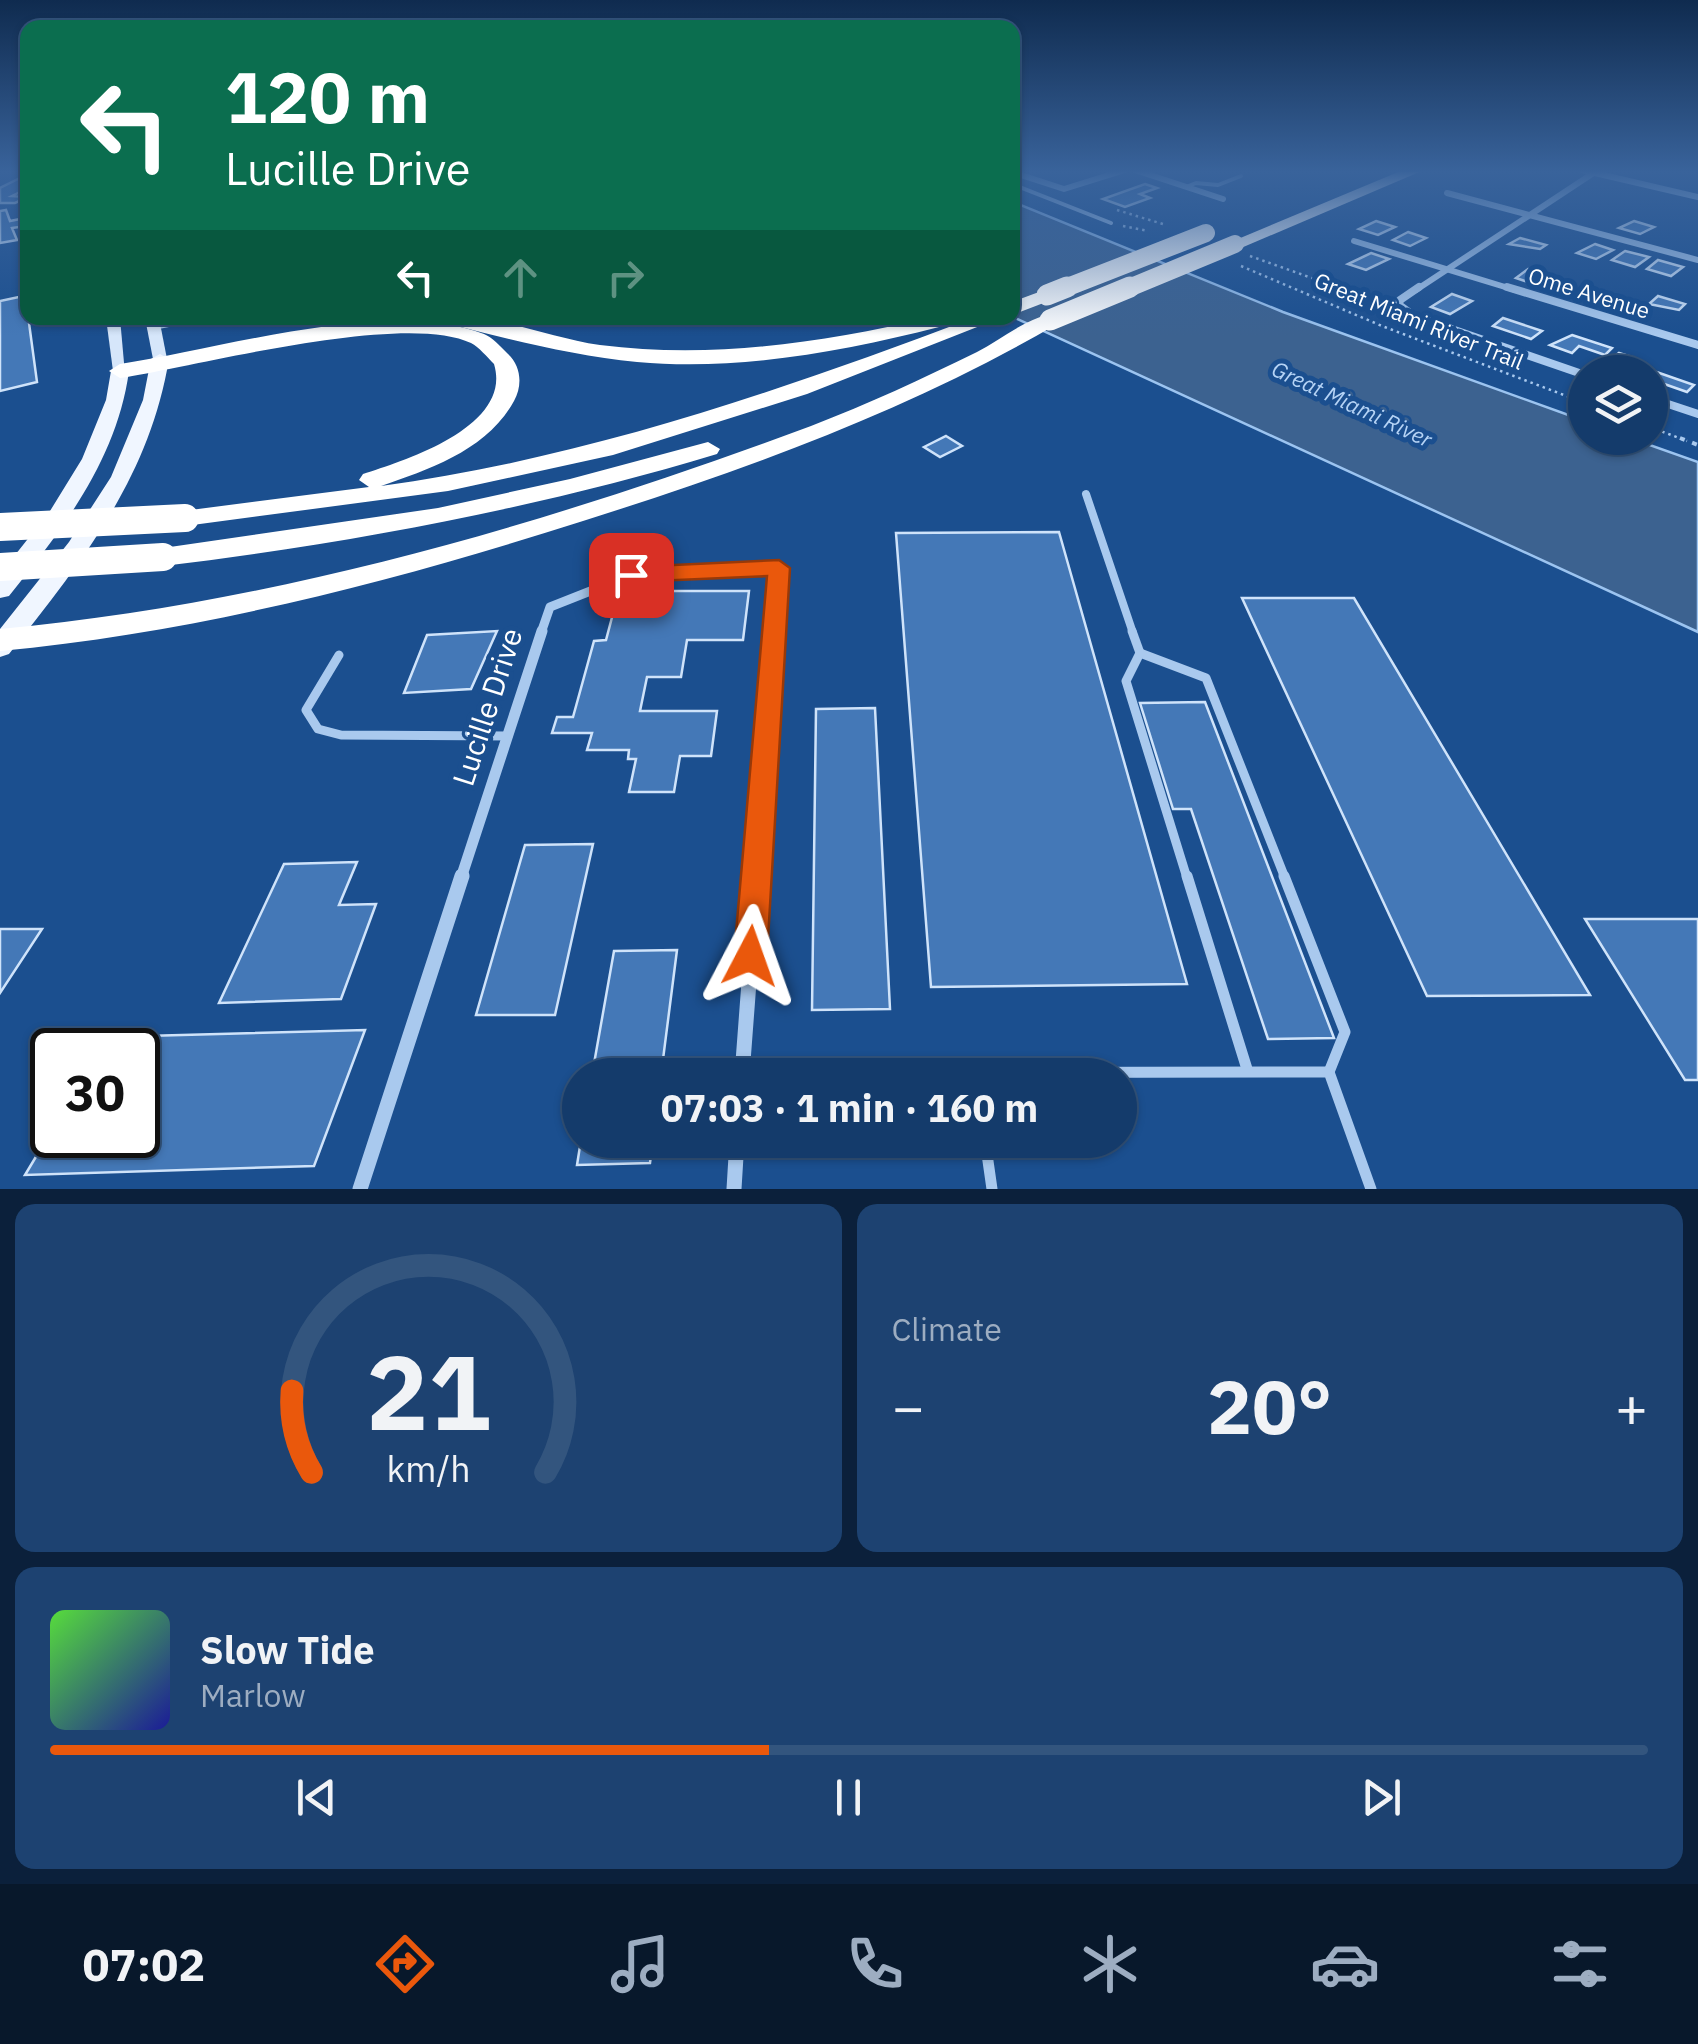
<!DOCTYPE html>
<html lang="en">
<head>
<meta charset="utf-8">
<style>
	:root { --surface:#143b6b; --page:#1d4271; --text:#f1f3f6; --muted:#9dadc1; --line:#33557e; --accent:#ea580c }
	body { margin:0; font-family:"IBM Plex Sans",sans-serif; background:var(--page); color:var(--text); height:100vh; display:flex; flex-direction:column; font-size:38px; white-space:nowrap }
	* { box-sizing:border-box; margin:0 }
	p { font-size:32px; color:var(--muted) }
	.icon { flex:none; width:55px; height:55px; fill:none; stroke:currentColor; stroke-width:2; stroke-linecap:round; stroke-linejoin:round }
	.map { position:relative; height:1189px; overflow:hidden }
	.details { display:flex; flex-direction:column; gap:15px; padding:15px; background:#0b203b; flex:1 }
	.details>* { flex:none }
	.guide { position:absolute; left:20px; top:20px; width:1000px; height:305px; border-radius:20px; box-shadow:0 2px 8px #0004,0 0 0 2px var(--line); background:#0b6e4f; color:#fff; overflow:hidden }
	.buttons { position:absolute; left:1568px; top:355px; display:grid; gap:20px }
	.buttons a { display:grid; place-items:center; width:100px; height:100px; border-radius:50%; background:var(--surface); box-shadow:0 2px 8px #0004,0 0 0 2px var(--line); font-size:50px }
	.speed { position:absolute; left:30px; top:1028px; display:flex; gap:20px; font-size:50px; font-weight:700; text-align:center }
	.speed>* { display:grid; place-content:center; width:130px; height:130px; border-radius:50%; background:var(--surface); box-shadow:0 2px 8px #0004,0 0 0 2px var(--line); line-height:1 }
	.speed .limit { border:5px solid #111; border-radius:15px; background:#fff; color:#111 }
	.pin { position:absolute; display:grid; place-items:center; width:85px; height:85px; color:#fff; margin:-42px; border-radius:20px; box-shadow:0 5px 15px #0006 }
	.me { position:absolute; width:110px; margin:-55px; rotate:4deg; stroke-linejoin:round; filter:drop-shadow(0 0 8px #0008) }
	.turn { display:flex; align-items:center; gap:35px; height:210px; padding:0 40px; font-size:45px }
	.turn .icon { width:130px; height:130px; stroke-width:2.5 }
	.turn b { display:block; font-size:70px; line-height:85px }
	.lanes { display:flex; align-items:center; height:95px; padding:0 40px; background:#0003; justify-content:center; gap:50px; direction:ltr }
	.lanes .off { opacity:.35 }
	.big { font-size:75px; font-weight:700; line-height:1.1 }
	.details .card { flex:1; display:flex; flex-direction:column; justify-content:center; gap:15px; min-width:0; padding:0 35px; border-radius:20px; background:var(--page) }
	.details .dial { align-items:center; gap:0 }
	.dial svg { height:260px; overflow:visible; fill:none; stroke:var(--line); stroke-width:7; stroke-linecap:round; text-anchor:middle }
	.dial text { fill:var(--text); stroke:none }
	.song { display:flex; align-items:center; gap:30px }
	.cover { width:120px; height:120px; border-radius:15px; background:linear-gradient(135deg,hsl(110 70% 55%),hsl(240 70% 35%)) }
	.played { height:10px; border-radius:5px; background:linear-gradient(90deg,var(--accent) 45%,var(--line) 45%) }
	.keys { display:flex; justify-content:space-around; direction:ltr }
	.heat { display:flex; justify-content:space-between; align-items:center; font-size:55px; direction:ltr }
	.details .tiles { flex:1; display:grid; gap:15px; grid-template-columns:1fr 1fr }
	.card:last-child { grid-column:span 2 }
	.trip { position:absolute; left:562px; top:1058px; width:575px; height:100px; border-radius:50px; background:var(--surface); box-shadow:0 2px 8px #0004,0 0 0 2px var(--line); font-weight:700; line-height:100px; text-align:center }
	.tabs { display:flex; height:160px; justify-content:space-around; align-items:center; background:#08182b; color:var(--muted) }
	.tabs .icon { width:70px; height:70px }
	.tabs .selected { color:var(--accent) }
	.tabs b { font-size:45px; color:var(--text) }
	.map>svg:first-child { display:block }
</style>
</head>
<body>
<div class="map">
<svg width="1698" height="1189" viewBox="0 0 1698 1189">
	<rect width="100%" height="100%" fill="#1b4f8f"/>
	<!-- water -->
	<path fill="#3c6290" stroke="#9cc4f0" stroke-width="2.5" d="M1013,202L1283,312L1585,421V438H1630L1698,462V632L1013,317Z"/>
	<!-- building -->
	<g fill="#4478b7" stroke="#cfe3fa" stroke-width="2.5">
		<path d="M28,174V188L12,196L28,197L15,203H0V188Z"/>
		<path d="M1145,184L1157,188L1140,194L1150,198L1125,207L1103,199Z"/>
		<path d="M6,210L10,221L25,218L26,226L12,228L17,240L0,243V211Z"/>
		<path d="M1376,221L1395,227L1378,235L1359,229Z"/>
		<path d="M1634,221L1654,227L1640,234L1619,228Z"/>
		<path d="M1408,232L1426,238L1410,246L1393,240Z"/>
		<path d="M1520,238L1546,245L1540,249L1509,244Z"/>
		<path d="M1595,244L1613,250L1596,259L1577,253Z"/>
		<path d="M1625,251L1649,257L1635,267L1612,260Z"/>
		<path d="M1371,253L1389,259L1366,270L1348,264Z"/>
		<path d="M1658,260L1683,267L1671,276L1647,269Z"/>
		<path d="M1528,269L1546,274L1534,284L1516,278Z"/>
		<path d="M1585,288L1602,291L1636,304L1626,310L1576,293Z"/>
		<path d="M1452,294L1472,301L1450,314L1431,307Z"/>
		<path d="M28,295V318H54L29,323L37,382L0,391V301Z"/>
		<path d="M1658,296L1685,304L1679,310L1649,304Z"/>
		<path d="M1503,318L1542,331L1531,339L1493,326Z"/>
		<path d="M1572,335L1612,348L1605,355L1579,346L1572,353L1550,345Z"/>
		<path d="M1619,353L1632,357L1626,362L1640,367L1627,372L1604,364Z"/>
		<path d="M1645,368L1694,385L1687,392L1650,379V372H1640Z"/>
		<path d="M946,436L962,446L940,457L924,447Z"/>
		<path d="M1059,532L1187,984L931,987L896,533Z"/>
		<path d="M619,591H749L743,640H687L681,677H647L640,711H717L711,756H680L674,792H629L636,759H628L629,750H587L592,733H552L557,717H573L594,641L606,640Z"/>
		<path d="M1242,598H1354L1590,995L1427,996Z"/>
		<path d="M497,631L471,689L404,693L427,635Z"/>
		<path d="M1205,702L1334,1038L1268,1039L1191,809H1173L1140,703Z"/>
		<path d="M875,708L890,1009L812,1010L816,709Z"/>
		<path d="M593,844L555,1015H476L525,845Z"/>
		<path d="M357,862L339,905L376,904L341,999L219,1003L284,864Z"/>
		<path d="M1585,919H1698V1080H1685Z"/>
		<path d="M0,929H42L0,993Z"/>
		<path d="M677,950L661,1075H592L614,951Z"/>
		<path d="M365,1030L314,1166L25,1175L52,1130V1135H138V1050H100L108,1037Z"/>
		<path d="M581,1140H653L650,1163L577,1165Z"/>
	</g>
	<g fill="none" stroke-linecap="round" stroke-linejoin="round">
		<!-- path-far1 -->
		<g stroke="#a9c9ee" stroke-width="2.5" stroke-dasharray="2.5 4" stroke-linecap="butt">
			<path d="M1117,210L1166,225"/>
			<path d="M1123,226L1148,231"/>
			<path d="M1250,256L1382,303"/>
			<path d="M1241,266L1382,326L1585,403"/>
			<path d="M1650,427L1687,441"/>
		</g>
		<!-- path -->
		<path stroke="#a9c9ee" stroke-width="4" stroke-dasharray="5 8" stroke-linecap="butt" d="M1680,438L1698,445"/>
		<!-- lane-far4 -->
		<g stroke="#a9c9ee" stroke-width="4">
			<path d="M1012,184L1111,223"/>
			<path d="M1186,187L1196,183L1218,185L1241,176"/>
		</g>
		<!-- lane-far3 -->
		<path stroke="#a9c9ee" stroke-width="5" d="M156,327L201,318"/>
		<!-- lane-far2 -->
		<path stroke="#a9c9ee" stroke-width="8" d="M1086,494L1133,633"/>
		<!-- lane-far1 -->
		<g stroke="#a9c9ee" stroke-width="9">
			<path d="M1132,631L1140,653"/>
			<path d="M339,655L306,710L318,729L341,735L508,736"/>
			<path d="M1187,878L1126,681L1140,653L1206,678L1285,878"/>
		</g>
		<!-- lane -->
		<g stroke="#a9c9ee" stroke-width="11">
			<path d="M1187,876L1247,1069"/>
			<path d="M1284,876L1345,1032L1329,1072"/>
			<path d="M742,1073L1329,1072L1371,1189"/>
			<path d="M985,1140L992,1189"/>
		</g>
		<!-- street-far4 -->
		<g stroke="#a9c9ee" stroke-width="6">
			<path d="M1135,170L1223,199"/>
			<path d="M1582,170L1698,197"/>
			<path d="M1012,172L1064,189L1125,170"/>
			<path d="M1447,193L1698,260"/>
			<path d="M1354,241L1515,290"/>
			<path d="M1416,290L1598,170"/>
		</g>
		<!-- street-far3 -->
		<g stroke="#a9c9ee" stroke-width="8">
			<path d="M1419,287L1400,300L1399,305L1414,316L1585,375"/>
			<path d="M1507,287L1698,345"/>
			<path d="M1650,398L1698,414"/>
		</g>
		<!-- street-far2 -->
		<path stroke="#a9c9ee" stroke-width="9" d="M541,633L550,607L631,575L779,568L774,633"/>
		<!-- street-far1 -->
		<g stroke="#a9c9ee" stroke-width="11">
			<path d="M461,878L542,631"/>
			<path d="M756,878L774,631"/>
		</g>
		<!-- street -->
		<g stroke="#a9c9ee" stroke-width="15">
			<path d="M742,1075L757,876"/>
			<path d="M360,1189L462,876"/>
			<path d="M734,1189L737,1140"/>
		</g>
		<!-- secondary -->
		<g fill="#d6e6fa" fill-rule="evenodd">
			<path d="M106,318H120L125,374H115L113,371Z"/>
			<path d="M145,318H159L167,359L165,362L153,359Z"/>
		</g>
		<!-- primary -->
		<g fill="#f0f6ff" fill-rule="evenodd">
			<path d="M160,354L169,359C149,479 82,561 9,654L0,657V629L69,542L111,477L143,400L151,359Z"/>
			<path d="M120,365L129,371C117,459 63,529 9,596L0,598V574L50,511L82,459L106,400L111,371Z"/>
		</g>
		<!-- highway -->
		<g fill="#fff" fill-rule="evenodd">
			<path d="M1403,170H1424L1241,248L1235,249L1226,244Z"/>
			<path d="M1047,289L1054,291V299L1012,315V302Z"/>
			<path d="M1050,314L1060,320L1057,324C908,411 747,469 583,521C391,582 200,632 0,651V629C278,603 550,523 811,426C868,404 922,379 977,352C1000,340 1024,320 1050,314Z"/>
			<path d="M457,318C505,317 552,338 600,345C711,359 821,343 929,318L942,323L939,327C841,352 738,371 637,362C576,356 516,341 457,326Z"/>
			<path d="M973,318H1000L807,394L613,455L448,491L185,526L175,524L171,518L175,512L369,487L359,480L363,474C407,460 513,426 494,364C487,357 479,347 471,343C404,311 198,366 120,378L109,371L120,364C221,349 388,297 484,334C492,337 500,346 507,353C521,365 523,385 514,401C487,450 430,469 381,486C586,458 780,391 973,318Z"/>
			<path d="M708,442L720,449L717,454C535,509 351,543 163,566L153,564L149,557L153,550L163,548L438,508L570,479Z"/>
		</g>
		<!-- highway-bridge-far2 -->
		<g stroke="#fff" stroke-width="18">
			<path d="M1060,290L1206,233"/>
			<path d="M1124,290L1235,244"/>
		</g>
		<!-- highway-bridge-far1 -->
		<g stroke="#fff" stroke-width="21">
			<path d="M1047,295L1067,287"/>
			<path d="M1050,320L1130,287"/>
		</g>
		<!-- highway-bridge -->
		<g stroke="#fff" stroke-width="28">
			<path d="M0,527L185,518"/>
			<path d="M0,567L163,557"/>
		</g>
	</g>
	<!-- sky -->
	<linearGradient id="sky" x2="0" y2="1"><stop stop-color="#0f2b4f"/><stop offset="0.51" stop-color="#39639b"/><stop offset="1" stop-color="#39639b" stop-opacity="0"/></linearGradient>
	<rect width="1698" height="336" fill="url(#sky)"/>
	<!-- route -->
	<path fill="#ea580c" stroke="#983908" stroke-width="2.5" d="M779,560L790,568L767,956L762,967L750,972L739,967L734,956L767,576L631,582L620,575L631,567Z"/>
	<g text-anchor="middle" stroke-width="10" stroke-linejoin="round" paint-order="stroke">
		<!-- far-street labels -->
		<g font-size="22" fill="#fff" stroke="#1b4f8f">
			<text transform="translate(1589 293) rotate(17)" y="8">Ome Avenue</text>
			<text transform="translate(1419 321) rotate(22)" y="8">Great Miami River Trail</text>
		</g>
		<!-- far-water labels -->
		<g font-size="22" font-style="italic" fill="#b5d3f5" stroke="#1b4f8f">
			<text transform="translate(1352 404) rotate(25)" y="8">Great Miami River</text>
		</g>
		<!-- near-street labels -->
		<g font-size="30" fill="#fff" stroke="#1b4f8f">
			<text transform="translate(488 707) rotate(-72)" y="10">Lucille Drive</text>
		</g>
	</g>
</svg>
<div class="buttons">
<a><svg class="icon" aria-label="layers" viewBox="0 0 24 24"><path d="M12 4l9 5-9 5-9-5zM3 14l9 5 9-5"/></svg></a>
</div>
<div class="speed"><div class="limit">30</div></div>
<div class="pin" style="left:631px;top:575px;background:#d93025"><svg class="icon" aria-label="arrive" viewBox="0 0 24 24"><path d="M6 21V4h12l-3 4 3 4H6"/></svg></div>
<svg class="me" style="left:750px;top:956px" viewBox="-20 -20 40 40"><path d="M0-17L14 15 0 8-14 15z" fill="#ea580c" stroke="#fff" stroke-width="4"/></svg>
<div class="trip">07:03 · 1 min · 160 m</div>
<div class="guide">
<div class="turn"><svg class="icon" aria-label="left" viewBox="0 0 24 24"><path d="M17 20v-9H6M10 6l-5 5 5 5"/></svg><div><b>120 m</b>Lucille Drive</div></div>
<div class="lanes"><svg class="icon" aria-label="left" viewBox="0 0 24 24"><path d="M17 20v-9H6M10 6l-5 5 5 5"/></svg><svg class="icon off" aria-label="ahead" viewBox="0 0 24 24"><path d="M12 20V5M6 11l6-6 6 6"/></svg><svg class="icon off" aria-label="right" viewBox="0 0 24 24"><path d="M7 20v-9h11M14 6l5 5-5 5"/></svg></div>
</div>
</div>
<section class="details">
<div class="tiles">
<div class="card dial"><svg viewBox="0 0 100 80">
<path d="M14 69A42 42 0 1 1 86 69"/>
<path d="M14 69A42 42 0 0 1 8 44" stroke="#ea580c"/>
<text x="50" y="56" font-size="32" font-weight="700">21</text>
<text x="50" y="72" font-size="11">km/h</text>
</svg></div>
<div class="card"><p>Climate</p>
<div class="heat"><a>−</a><b class="big">20°</b><a>+</a></div>
</div>
<div class="card">
<div class="song"><i class="cover"></i><div><b>Slow Tide</b><p>Marlow</p></div></div>
<div class="played"></div>
<div class="keys"><svg class="icon" aria-label="previous" viewBox="0 0 24 24"><path d="M18 5L8 12l10 7zM5 5v14"/></svg><svg class="icon" aria-label="pause" viewBox="0 0 24 24"><path d="M8 5v14M16 5v14"/></svg><svg class="icon" aria-label="next" viewBox="0 0 24 24"><path d="M6 5l10 7-10 7zM19 5v14"/></svg></div>
</div>
</div>
</section>
<nav class="tabs">
<b>07:02</b>
<svg class="icon selected" aria-label="directions" viewBox="0 0 24 24"><path d="M12 3l9 9-9 9-9-9zM9 14v-3h6M13 9l2 2-2 2"/></svg>
<svg class="icon" aria-label="music" viewBox="0 0 24 24"><path d="M9 18V5l10-2v13"/><circle cx="6" cy="18" r="3"/><circle cx="16" cy="16" r="3"/></svg>
<svg class="icon" aria-label="phone" viewBox="0 0 24 24"><path d="M5 4h4l2 5-3 2q2 4 5 5l2-3 5 2v4C11 20 4 13 5 4z"/></svg>
<svg class="icon" aria-label="climate" viewBox="0 0 24 24"><path d="M12 3v18M4 7l16 10M4 17L20 7"/></svg>
<svg class="icon" aria-label="car" viewBox="0 0 24 24"><path d="M5 17H2v-5l4-1 3-4h7l3 4 3 1v5h-3M9 17h6M6 11h13"/><circle cx="7" cy="17" r="2"/><circle cx="17" cy="17" r="2"/></svg>
<svg class="icon" aria-label="filters" viewBox="0 0 24 24"><path d="M4 7h16M4 17h16"/><circle cx="9" cy="7" r="2"/><circle cx="15" cy="17" r="2"/></svg>
</nav>
</body>
</html>
